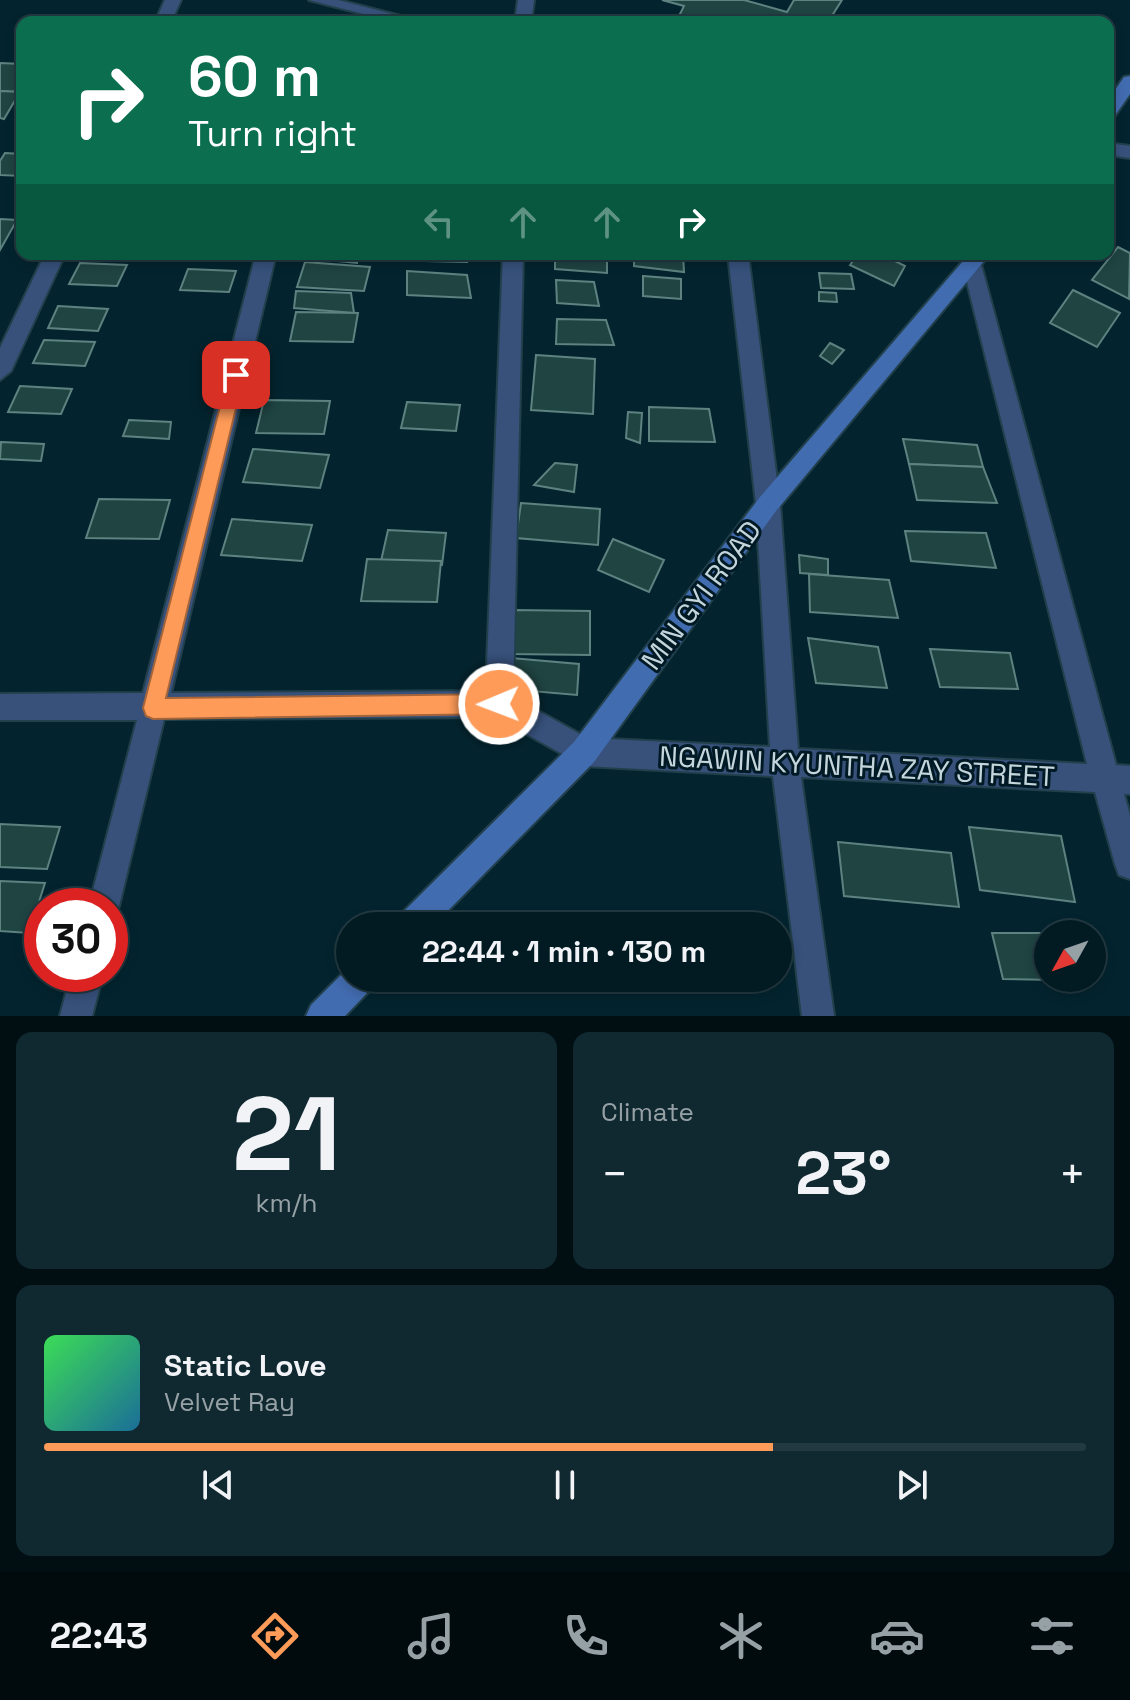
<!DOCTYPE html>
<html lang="en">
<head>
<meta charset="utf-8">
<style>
	:root { --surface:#021b23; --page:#102830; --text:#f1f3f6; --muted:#96a1a6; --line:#233941; --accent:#fe9b59 }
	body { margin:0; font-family:"Space Grotesk",sans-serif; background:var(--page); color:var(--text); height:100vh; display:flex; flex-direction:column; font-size:30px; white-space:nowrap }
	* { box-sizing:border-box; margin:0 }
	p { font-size:26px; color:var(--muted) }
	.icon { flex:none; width:44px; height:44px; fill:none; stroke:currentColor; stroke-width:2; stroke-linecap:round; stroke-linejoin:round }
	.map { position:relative; height:1016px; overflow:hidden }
	.panel { display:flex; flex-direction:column; gap:16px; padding:16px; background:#010f13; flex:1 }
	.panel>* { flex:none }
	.guide { position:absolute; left:16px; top:16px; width:1098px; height:244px; border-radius:16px; box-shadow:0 4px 12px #0003,0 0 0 2px var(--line); background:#0b6e4f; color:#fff; overflow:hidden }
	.needle { width:52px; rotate:230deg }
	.controls { position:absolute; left:1034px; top:920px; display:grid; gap:16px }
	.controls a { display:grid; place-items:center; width:72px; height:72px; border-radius:50%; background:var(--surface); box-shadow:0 4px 12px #0003,0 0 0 2px var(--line); font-size:40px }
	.speed { position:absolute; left:24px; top:888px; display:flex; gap:16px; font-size:40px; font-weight:700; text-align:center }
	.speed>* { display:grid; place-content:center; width:104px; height:104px; border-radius:50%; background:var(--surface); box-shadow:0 4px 12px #0003,0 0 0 2px var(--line); line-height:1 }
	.speed .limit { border:12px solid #d22; background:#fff; color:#111 }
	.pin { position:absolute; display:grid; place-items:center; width:68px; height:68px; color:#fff; margin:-34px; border-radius:16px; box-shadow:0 4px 12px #0006 }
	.me { position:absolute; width:88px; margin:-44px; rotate:269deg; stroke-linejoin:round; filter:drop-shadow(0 0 6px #0008) }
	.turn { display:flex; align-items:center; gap:28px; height:168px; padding:0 40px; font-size:36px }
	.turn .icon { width:104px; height:104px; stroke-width:2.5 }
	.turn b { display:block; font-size:56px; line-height:68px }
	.lanes { display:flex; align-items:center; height:76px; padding:0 40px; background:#0003; justify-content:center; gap:40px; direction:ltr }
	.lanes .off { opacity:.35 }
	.big { font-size:60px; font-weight:800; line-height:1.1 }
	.panel .tile { flex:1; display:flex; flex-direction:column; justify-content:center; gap:12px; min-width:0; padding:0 28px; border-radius:16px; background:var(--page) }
	.panel .dial { align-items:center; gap:0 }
	.dial b { font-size:104px; line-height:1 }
	.song { display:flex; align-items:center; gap:24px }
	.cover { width:96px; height:96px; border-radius:12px; background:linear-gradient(135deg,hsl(130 70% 55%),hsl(200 70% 35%)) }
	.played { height:8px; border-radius:4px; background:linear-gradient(90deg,var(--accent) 70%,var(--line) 70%) }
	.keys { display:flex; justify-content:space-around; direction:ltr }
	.heat { display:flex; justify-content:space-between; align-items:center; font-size:44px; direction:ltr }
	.panel .tiles { flex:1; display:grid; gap:16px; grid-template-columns:1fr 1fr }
	.tile:last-child { grid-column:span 2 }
	.trip { position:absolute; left:336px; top:912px; width:456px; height:80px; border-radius:40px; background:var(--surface); box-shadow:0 4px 12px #0003,0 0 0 2px var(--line); font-weight:800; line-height:80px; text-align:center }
	.tab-bar { display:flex; height:128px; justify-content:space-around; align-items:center; background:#010b0e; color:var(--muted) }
	.tab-bar .icon { width:56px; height:56px }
	.tab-bar .current { color:var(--accent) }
	.tab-bar b { font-size:36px; color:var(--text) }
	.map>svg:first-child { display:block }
</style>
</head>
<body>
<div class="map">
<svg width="1130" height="1016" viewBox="0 0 1130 1016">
	<rect width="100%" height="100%" fill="#03242f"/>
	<!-- building -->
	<g fill="#1f4442" stroke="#5d827f" stroke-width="2">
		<path d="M662,0H744L787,12L794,0H842L828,22H735L713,15L702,22L679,16L684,6Z"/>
		<path d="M0,63L22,64L20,92L0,91Z"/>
		<path d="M0,91L20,92L4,119L0,118Z"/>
		<path d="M5,153L22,154V176L0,175V161Z"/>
		<path d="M0,219L17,220L0,250Z"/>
		<path d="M1118,247L1130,253L1129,299L1092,280Z"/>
		<path d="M328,254H357V263L326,260Z"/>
		<path d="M425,254H466L467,262L425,261Z"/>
		<path d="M555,254H607V273L555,269Z"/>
		<path d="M634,254H683L684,272L634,266Z"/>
		<path d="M858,254H881L905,266L894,286L850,265Z"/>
		<path d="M305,262L370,267L364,291L297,287Z"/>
		<path d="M80,263L127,265L117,286L69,284Z"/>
		<path d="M188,269L236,271L229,292L180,290Z"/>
		<path d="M407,271L467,275L471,298L407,295Z"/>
		<path d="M819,273L851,274L854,289L821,288Z"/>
		<path d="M643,276L681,279V299L643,296Z"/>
		<path d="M556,280L594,282L599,306L557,303Z"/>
		<path d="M1073,290L1120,313L1097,347L1050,323Z"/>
		<path d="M296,291L351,293L354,313L294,308Z"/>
		<path d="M819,292L836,293L837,302L819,301Z"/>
		<path d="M58,306L108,309L98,331L48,328Z"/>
		<path d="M296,312L358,313L353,342L290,341Z"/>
		<path d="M557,319L606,320L614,345L556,344Z"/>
		<path d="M44,340L95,342L85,366L33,363Z"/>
		<path d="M830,343L844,350L832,364L820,356Z"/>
		<path d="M536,355L595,359L593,414L531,410Z"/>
		<path d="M20,386L72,389L61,414L8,412Z"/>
		<path d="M264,400L330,401L324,434L256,433Z"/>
		<path d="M407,402L460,405L456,431L401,428Z"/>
		<path d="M649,407L709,409L715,442L649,441Z"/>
		<path d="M628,412L642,413L640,443L626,438Z"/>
		<path d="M129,420L171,422L169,439L123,436Z"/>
		<path d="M903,439L977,445L983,467L909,464Z"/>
		<path d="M1,442L44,444L41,461L0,459Z"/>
		<path d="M253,449L329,455L320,488L243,482Z"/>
		<path d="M555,463L577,465L574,492L534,485Z"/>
		<path d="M909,464L983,467L997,503L917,500Z"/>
		<path d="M99,499L170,500L159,539L86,538Z"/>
		<path d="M521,503L600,509L598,545L516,538Z"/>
		<path d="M232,519L312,525L302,561L221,555Z"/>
		<path d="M388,530L446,533L442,565L381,561Z"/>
		<path d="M905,531L986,533L996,568L911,561Z"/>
		<path d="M613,539L664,560L649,592L598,570Z"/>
		<path d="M799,555L828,559V575L800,573Z"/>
		<path d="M367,559L441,561L437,602L361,601Z"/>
		<path d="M809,574L889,580L898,618L810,612Z"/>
		<path d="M513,610L590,611V655L511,654Z"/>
		<path d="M808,638L878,647L887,688L816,683Z"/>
		<path d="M930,649L1010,653L1018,689L940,687Z"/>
		<path d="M511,658L579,664L577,695L507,689Z"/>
		<path d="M0,824L60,827L47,869L0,867Z"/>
		<path d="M969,827L1061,836L1075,902L980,890Z"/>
		<path d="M838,842L951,853L959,907L844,896Z"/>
		<path d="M0,881L45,883L29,933L0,931Z"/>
		<path d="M992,933H1045L1048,978L1057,980L1003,979Z"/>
	</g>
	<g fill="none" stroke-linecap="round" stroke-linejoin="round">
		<!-- street casing -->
		<g stroke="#22404b" stroke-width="4">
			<g id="street">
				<path d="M165,0H181L171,22H155Z"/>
				<path d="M309,0H338L424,22H395Z"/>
				<path d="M518,0H534L531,22H515Z"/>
				<path d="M1108,143L1130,146V158L1108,155Z"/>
				<path d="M45,254H65L11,371L0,380V348Z"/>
				<path d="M256,254H276L171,693L486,691L503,254H523L513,697L587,738L770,747L756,504L728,254H748L780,504L798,749L1087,764L962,262L972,255L979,257L1116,765L1130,766V794H1124L1130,815V879L1119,875L1115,864L1095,792L801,777L834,1016H802L773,776L584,766L496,717L164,719L119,906L110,919V906H89L137,720H0V694L143,693Z"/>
				<path d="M71,974H103L92,1016H60Z"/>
			</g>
		</g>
		<!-- secondary casing -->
		<g stroke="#22404b" stroke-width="4">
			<g id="secondary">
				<path d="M1130,76V94L1114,117L1108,119V100L1124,77Z"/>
				<path d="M969,254H990L776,511L594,762L433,926H396L400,915L574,742L760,497Z"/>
				<path d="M349,967L350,978H376L371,989L345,1016H306L311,1005Z"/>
			</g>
		</g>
		<!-- street -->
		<use href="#street" fill="#37517b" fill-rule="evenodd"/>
		<!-- secondary -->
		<use href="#secondary" fill="#426cb0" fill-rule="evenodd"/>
	</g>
	<!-- route -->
	<path fill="#fe9b59" stroke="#a5653a" stroke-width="2" d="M236,369L244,375L166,698L499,694L506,697L509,704L506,711L499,714L153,719L146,716L143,708L228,375Z"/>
	<g text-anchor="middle" stroke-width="6" stroke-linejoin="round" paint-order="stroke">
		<!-- street labels -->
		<g font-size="28" fill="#c4d5dc" stroke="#001a25">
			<text transform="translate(701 595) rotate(-53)" y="10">MIN GYI ROAD</text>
			<text transform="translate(857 766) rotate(3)" y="10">NGAWIN KYUNTHA ZAY STREET</text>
		</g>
	</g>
</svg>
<div class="controls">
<a><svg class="needle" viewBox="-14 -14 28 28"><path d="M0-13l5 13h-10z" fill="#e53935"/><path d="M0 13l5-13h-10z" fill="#96a1a6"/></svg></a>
</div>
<div class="speed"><div class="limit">30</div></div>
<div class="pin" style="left:236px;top:375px;background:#d93025"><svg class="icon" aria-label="arrive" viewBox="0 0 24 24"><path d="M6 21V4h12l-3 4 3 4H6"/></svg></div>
<svg class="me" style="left:499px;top:704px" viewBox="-20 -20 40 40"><circle r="17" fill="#fe9b59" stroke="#fff" stroke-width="3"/><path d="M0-11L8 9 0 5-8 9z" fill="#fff"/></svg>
<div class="trip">22:44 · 1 min · 130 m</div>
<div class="guide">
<div class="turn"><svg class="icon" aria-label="right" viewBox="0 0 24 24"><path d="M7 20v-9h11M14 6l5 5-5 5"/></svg><div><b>60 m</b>Turn right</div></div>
<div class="lanes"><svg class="icon off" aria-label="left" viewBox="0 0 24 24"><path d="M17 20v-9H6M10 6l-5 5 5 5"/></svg><svg class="icon off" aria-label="ahead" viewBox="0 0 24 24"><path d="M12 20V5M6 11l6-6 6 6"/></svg><svg class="icon off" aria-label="ahead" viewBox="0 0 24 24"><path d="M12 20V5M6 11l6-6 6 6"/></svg><svg class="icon" aria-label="right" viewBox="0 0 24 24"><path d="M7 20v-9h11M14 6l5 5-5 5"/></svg></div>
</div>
</div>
<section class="panel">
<div class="tiles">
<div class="tile dial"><b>21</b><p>km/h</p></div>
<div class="tile"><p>Climate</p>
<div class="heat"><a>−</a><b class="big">23°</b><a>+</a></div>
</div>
<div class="tile">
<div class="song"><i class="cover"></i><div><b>Static Love</b><p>Velvet Ray</p></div></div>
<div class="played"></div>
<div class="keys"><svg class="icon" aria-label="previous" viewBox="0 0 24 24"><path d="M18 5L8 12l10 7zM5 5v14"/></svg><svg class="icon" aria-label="pause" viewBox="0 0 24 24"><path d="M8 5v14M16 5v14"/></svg><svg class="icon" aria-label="next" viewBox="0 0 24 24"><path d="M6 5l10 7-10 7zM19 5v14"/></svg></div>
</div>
</div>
</section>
<nav class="tab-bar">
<b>22:43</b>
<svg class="icon current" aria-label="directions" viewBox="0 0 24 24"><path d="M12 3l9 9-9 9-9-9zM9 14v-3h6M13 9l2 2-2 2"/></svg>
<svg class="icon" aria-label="music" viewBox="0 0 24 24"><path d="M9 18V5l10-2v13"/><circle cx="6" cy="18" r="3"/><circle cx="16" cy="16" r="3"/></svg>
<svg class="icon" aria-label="phone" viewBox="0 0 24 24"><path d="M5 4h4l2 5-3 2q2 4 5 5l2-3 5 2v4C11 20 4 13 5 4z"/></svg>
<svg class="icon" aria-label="climate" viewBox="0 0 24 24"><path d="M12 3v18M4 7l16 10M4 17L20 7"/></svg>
<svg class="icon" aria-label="car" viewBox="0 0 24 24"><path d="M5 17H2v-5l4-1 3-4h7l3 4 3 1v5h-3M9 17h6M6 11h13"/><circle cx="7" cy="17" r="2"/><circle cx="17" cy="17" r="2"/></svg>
<svg class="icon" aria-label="filters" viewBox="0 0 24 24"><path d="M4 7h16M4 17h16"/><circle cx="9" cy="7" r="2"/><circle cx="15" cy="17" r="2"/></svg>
</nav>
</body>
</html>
